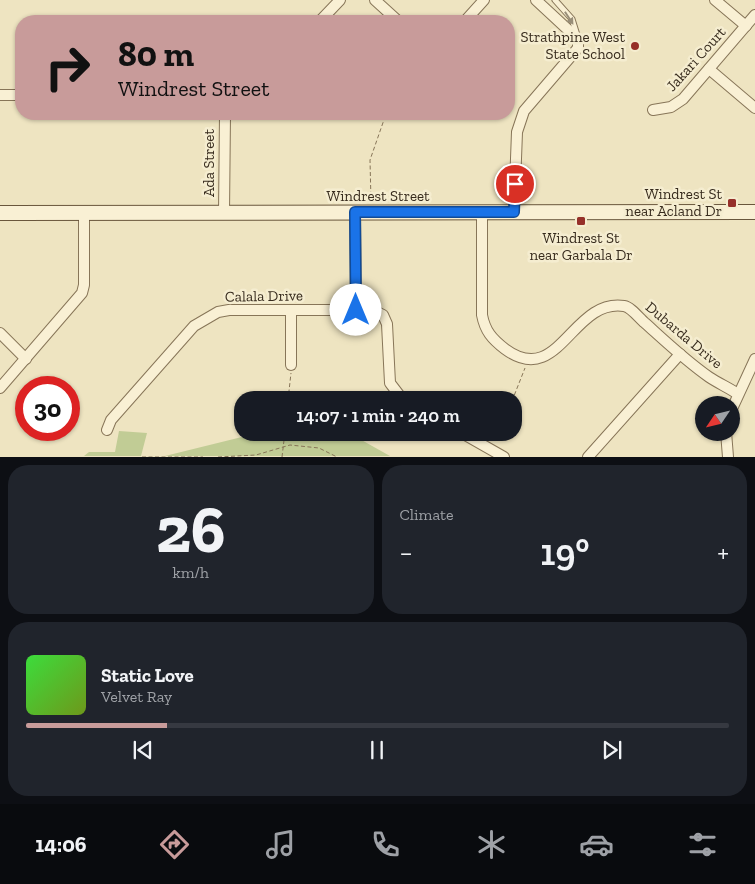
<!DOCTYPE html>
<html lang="en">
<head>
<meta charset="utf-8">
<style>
	:root { --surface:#171b24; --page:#20242c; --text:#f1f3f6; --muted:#9ea1a6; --line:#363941; --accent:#c89b9a }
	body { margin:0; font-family:"Zilla Slab",serif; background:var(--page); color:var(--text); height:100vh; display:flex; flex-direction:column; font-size:19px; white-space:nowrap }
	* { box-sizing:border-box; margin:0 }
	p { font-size:16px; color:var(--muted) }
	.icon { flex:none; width:28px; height:28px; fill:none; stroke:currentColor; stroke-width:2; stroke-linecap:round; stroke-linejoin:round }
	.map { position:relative; height:457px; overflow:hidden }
	.sheet { display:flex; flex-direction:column; gap:8px; padding:8px; background:#0d0f14; flex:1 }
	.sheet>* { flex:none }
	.banner { position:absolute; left:15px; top:15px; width:500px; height:105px; border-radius:20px; box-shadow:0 1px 4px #0004; background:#c89b9a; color:#111; overflow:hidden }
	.needle { width:32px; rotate:235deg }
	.buttons { position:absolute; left:695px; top:396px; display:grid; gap:10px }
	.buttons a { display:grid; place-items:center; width:45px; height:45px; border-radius:50%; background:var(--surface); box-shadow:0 1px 4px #0004; font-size:25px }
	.speed { position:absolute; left:15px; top:376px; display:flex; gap:10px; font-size:25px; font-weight:700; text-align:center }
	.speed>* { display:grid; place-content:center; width:65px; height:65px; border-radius:50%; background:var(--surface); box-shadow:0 1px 4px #0004; line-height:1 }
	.speed .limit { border:8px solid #d22; background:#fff; color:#111 }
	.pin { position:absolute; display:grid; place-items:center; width:42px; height:42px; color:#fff; margin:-21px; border:2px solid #fff; border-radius:50%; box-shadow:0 1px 5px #0007 }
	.me { position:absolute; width:55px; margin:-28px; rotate:0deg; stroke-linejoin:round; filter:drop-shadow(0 0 4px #0008) }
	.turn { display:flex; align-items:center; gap:18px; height:105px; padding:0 20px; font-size:22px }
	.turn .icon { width:65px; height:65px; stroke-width:2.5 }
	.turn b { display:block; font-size:35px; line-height:42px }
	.big { font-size:38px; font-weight:600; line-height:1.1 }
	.sheet .tile { flex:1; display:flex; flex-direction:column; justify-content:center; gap:8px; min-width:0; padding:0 18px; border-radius:20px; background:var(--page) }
	.sheet .dial { align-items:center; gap:0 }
	.dial b { font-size:65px; line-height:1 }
	.song { display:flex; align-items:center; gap:15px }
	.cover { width:60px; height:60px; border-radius:8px; background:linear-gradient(135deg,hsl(120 70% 55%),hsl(80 70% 35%)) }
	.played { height:5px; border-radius:2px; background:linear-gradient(90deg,var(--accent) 20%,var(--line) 20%) }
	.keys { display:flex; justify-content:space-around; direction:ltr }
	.heat { display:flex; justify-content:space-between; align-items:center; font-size:28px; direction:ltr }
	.sheet .tiles { flex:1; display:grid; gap:8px; grid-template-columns:1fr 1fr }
	.tile:last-child { grid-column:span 2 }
	.trip { position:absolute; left:234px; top:391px; width:288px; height:50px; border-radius:20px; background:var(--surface); box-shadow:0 1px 4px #0004; font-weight:600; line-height:50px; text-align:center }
	.menu { display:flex; height:80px; justify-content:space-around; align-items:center; background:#090b0e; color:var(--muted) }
	.menu .icon { width:35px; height:35px }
	.menu .on { color:var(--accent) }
	.menu b { font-size:22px; color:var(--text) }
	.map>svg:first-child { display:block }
</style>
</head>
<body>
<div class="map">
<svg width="755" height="457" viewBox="0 0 755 457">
	<rect width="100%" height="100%" fill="#eee4c1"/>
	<!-- green -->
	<g fill="#c1cc95">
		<path d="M119,431L147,433L141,456H84L89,452H115Z"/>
		<path d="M262,432L349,433L390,456H165Z"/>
	</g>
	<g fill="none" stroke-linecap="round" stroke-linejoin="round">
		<!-- lane casing -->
		<g stroke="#877558" stroke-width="7">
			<path id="lane" d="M555,0L572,19L577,35"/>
		</g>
		<!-- street casing -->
		<g stroke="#877558" stroke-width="12">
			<g id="street">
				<path d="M375,0L398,21"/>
				<path d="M715,0L746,26"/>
				<path d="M320,21L340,0"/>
				<path d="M465,21L484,0"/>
				<path d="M709,69L755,108"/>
				<path d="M0,95H21"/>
				<path d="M653,110L671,107L683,99L755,15"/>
				<path d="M355,212L356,310"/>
				<path d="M514,212L517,132L524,111L578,48V39L536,0"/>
				<path d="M224,213L225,114"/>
				<path d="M482,213V315C485,331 492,339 505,349C559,389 572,298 624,306C631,307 639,318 645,323C665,341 686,361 709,377C718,383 729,388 738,394"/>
				<path d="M0,333L26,359"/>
				<path d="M291,365V311"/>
				<path d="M0,388L82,293L84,285V213"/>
				<path d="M731,411L755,359"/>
				<path d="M107,430L111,420L194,326L218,312L229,310H356L377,312L383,315L387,324L390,383L403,400"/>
				<path d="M460,432L504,457"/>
				<path d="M726,432L728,457"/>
				<path d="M588,457L680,354"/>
			</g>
		</g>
		<!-- secondary casing -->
		<g stroke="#69563c" stroke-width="16">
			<path id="secondary" d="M0,213L755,212"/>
		</g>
		<!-- path -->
		<g stroke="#877558" stroke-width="1" stroke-dasharray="4 2.5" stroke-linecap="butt">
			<path d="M371,202L370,160L386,114"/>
			<path d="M288,400L291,373"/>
			<path d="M512,401L525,368"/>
			<path d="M492,440L497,432"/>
			<path d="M142,457H203"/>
			<path d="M218,457L256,455L290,445L319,448L337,457"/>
			<path d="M282,457L285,432"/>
		</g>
		<!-- lane -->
		<use href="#lane" stroke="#f9f0d4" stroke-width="5"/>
		<!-- street -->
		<use href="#street" stroke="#f9f0d4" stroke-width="10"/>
		<!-- secondary -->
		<use href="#secondary" stroke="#f9f0d4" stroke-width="14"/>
	</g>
	<!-- one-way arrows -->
	<defs><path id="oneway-solid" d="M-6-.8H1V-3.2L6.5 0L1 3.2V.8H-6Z" transform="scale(1.25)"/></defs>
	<use fill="#988e78" href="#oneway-solid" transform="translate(569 18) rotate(57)"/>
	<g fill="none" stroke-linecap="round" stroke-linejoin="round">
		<!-- route casing -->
		<g stroke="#114b97" stroke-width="12">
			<path id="route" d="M356,310L355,212H514L515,184"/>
		</g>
		<!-- route -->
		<use href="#route" stroke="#1a73e8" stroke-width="9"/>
	</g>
	<!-- markers -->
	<g fill="#963029" stroke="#f5edd0" stroke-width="2">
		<circle cx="635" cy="46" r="5"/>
		<rect x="727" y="198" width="10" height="10" rx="2.5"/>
		<rect x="576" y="216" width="10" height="10" rx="2.5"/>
	</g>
	<g text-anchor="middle" stroke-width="5" stroke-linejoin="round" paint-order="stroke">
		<!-- poi labels -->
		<g font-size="15" fill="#372b1d" stroke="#f5edd0" text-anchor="end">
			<text x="625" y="42">Strathpine West<tspan x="625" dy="17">State School</tspan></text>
			<text x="722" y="199">Windrest St<tspan x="722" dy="17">near Acland Dr</tspan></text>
			<text x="581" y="243" text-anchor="middle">Windrest St<tspan x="581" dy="17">near Garbala Dr</tspan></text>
		</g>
		<!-- street labels -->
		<g font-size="15" fill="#372b1d" stroke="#f5edd0">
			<text transform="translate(696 59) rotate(-48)" y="5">Jakari Court</text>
			<text transform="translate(209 163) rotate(-90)" y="5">Ada Street</text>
			<text x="378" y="201">Windrest Street</text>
			<text transform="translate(264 296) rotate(-1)" y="5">Calala Drive</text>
			<text transform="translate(684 335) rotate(40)" y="5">Dubarda Drive</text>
		</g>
	</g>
</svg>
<div class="buttons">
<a><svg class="needle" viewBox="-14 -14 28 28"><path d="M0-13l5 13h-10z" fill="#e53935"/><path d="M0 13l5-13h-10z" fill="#9ea1a6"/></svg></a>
</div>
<div class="speed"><div class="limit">30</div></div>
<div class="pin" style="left:515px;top:184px;background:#d93025"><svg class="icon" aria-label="arrive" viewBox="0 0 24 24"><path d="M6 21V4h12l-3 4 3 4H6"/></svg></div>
<svg class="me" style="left:356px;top:310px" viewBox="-20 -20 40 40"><circle r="19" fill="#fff"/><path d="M0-13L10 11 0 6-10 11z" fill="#1a73e8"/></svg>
<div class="trip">14:07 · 1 min · 240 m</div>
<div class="banner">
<div class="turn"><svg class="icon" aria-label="right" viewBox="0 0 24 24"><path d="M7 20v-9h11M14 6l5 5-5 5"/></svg><div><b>80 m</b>Windrest Street</div></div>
</div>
</div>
<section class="sheet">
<div class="tiles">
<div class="tile dial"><b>26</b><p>km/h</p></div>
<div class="tile"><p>Climate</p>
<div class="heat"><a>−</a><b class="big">19°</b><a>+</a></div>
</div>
<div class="tile">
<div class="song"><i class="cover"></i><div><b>Static Love</b><p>Velvet Ray</p></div></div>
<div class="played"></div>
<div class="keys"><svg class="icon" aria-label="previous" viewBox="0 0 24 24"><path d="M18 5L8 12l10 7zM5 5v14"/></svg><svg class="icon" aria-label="pause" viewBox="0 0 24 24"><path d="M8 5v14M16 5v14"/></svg><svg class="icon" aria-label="next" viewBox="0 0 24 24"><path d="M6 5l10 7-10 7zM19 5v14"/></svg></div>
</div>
</div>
</section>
<nav class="menu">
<b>14:06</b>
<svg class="icon on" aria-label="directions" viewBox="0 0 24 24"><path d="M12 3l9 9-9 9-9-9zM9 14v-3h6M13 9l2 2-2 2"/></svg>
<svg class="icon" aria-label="music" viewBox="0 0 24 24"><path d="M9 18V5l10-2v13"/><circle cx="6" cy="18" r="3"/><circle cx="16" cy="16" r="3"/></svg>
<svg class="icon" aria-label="phone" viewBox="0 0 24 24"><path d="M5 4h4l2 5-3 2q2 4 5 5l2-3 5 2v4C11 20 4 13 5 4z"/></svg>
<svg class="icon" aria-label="climate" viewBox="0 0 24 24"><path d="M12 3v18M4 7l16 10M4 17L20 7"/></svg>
<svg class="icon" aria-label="car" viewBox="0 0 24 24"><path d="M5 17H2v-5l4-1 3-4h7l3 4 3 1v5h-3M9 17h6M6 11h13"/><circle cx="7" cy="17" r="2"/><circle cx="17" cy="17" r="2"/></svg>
<svg class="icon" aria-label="filters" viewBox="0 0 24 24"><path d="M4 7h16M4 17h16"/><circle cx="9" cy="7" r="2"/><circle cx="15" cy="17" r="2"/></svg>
</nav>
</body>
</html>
